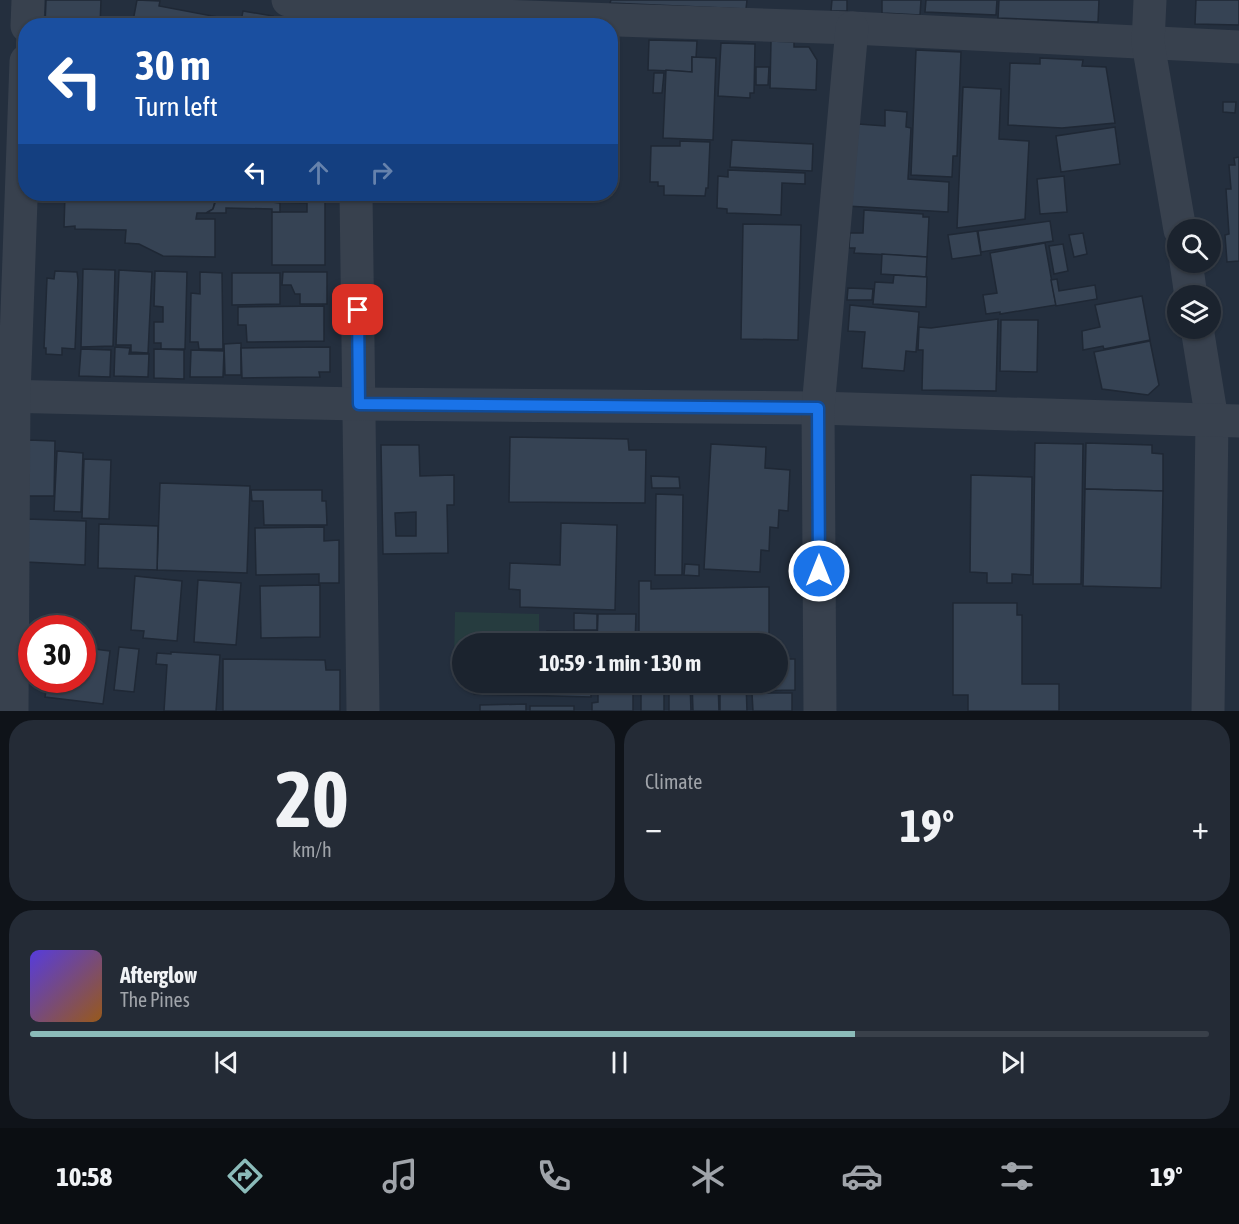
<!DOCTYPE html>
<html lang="en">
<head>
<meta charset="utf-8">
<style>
	:root { --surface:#1b232e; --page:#242b36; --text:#f1f3f6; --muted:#a0a4aa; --line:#39404a; --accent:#8bbbb9 }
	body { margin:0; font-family:"Asap Condensed",sans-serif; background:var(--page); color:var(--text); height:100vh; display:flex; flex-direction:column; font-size:22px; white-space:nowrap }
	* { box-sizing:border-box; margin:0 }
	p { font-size:20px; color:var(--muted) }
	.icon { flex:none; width:33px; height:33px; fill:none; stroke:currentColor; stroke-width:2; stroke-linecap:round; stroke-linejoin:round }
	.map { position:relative; height:711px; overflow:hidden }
	.side { display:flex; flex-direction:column; gap:9px; padding:9px; background:#0f1319; flex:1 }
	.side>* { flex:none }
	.hud { position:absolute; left:18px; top:18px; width:600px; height:183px; border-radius:24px; box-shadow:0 2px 4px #0004,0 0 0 2px var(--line); background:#1a4fa0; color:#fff; overflow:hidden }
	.buttons { position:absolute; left:1167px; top:219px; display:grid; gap:12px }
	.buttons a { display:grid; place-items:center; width:54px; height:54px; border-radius:50%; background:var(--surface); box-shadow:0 2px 4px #0004,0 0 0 2px var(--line); font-size:30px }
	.speed { position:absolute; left:18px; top:615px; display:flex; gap:12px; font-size:30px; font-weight:700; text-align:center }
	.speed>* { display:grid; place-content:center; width:78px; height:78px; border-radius:50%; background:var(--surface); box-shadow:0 2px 4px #0004,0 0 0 2px var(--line); line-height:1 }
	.speed .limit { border:9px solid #d22; background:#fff; color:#111 }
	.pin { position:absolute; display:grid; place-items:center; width:51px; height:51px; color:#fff; margin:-26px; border-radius:12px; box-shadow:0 3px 9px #0006 }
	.me { position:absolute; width:66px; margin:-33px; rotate:0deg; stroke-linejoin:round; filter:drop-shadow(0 0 4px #0008) }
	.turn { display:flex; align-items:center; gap:21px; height:126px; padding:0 18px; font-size:27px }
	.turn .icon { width:78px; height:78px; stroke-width:2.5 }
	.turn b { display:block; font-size:42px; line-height:51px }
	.lanes { display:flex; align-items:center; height:57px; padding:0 18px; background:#0003; justify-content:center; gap:30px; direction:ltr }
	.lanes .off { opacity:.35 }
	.big { font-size:45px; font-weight:700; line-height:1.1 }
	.side .card { flex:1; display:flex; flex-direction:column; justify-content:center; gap:9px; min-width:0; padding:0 21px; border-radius:24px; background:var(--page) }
	.side .dial { align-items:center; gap:0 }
	.dial b { font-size:78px; line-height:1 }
	.song { display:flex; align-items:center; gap:18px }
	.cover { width:72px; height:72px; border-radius:9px; background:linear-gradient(135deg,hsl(250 70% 55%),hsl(30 70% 35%)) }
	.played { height:6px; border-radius:3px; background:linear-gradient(90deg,var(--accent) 70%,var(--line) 70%) }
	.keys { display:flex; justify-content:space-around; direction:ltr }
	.heat { display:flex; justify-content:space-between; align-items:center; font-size:33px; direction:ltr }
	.side .tiles { flex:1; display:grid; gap:9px; grid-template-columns:1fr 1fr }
	.card:last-child { grid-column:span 2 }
	.trip { position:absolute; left:452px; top:633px; width:336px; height:60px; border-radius:30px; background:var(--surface); box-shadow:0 2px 4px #0004,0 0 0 2px var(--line); font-weight:700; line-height:60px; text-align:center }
	.dock { display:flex; height:96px; justify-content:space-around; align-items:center; background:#0b0e12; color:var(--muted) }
	.dock .icon { width:42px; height:42px }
	.dock .active { color:var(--accent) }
	.dock b { font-size:27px; color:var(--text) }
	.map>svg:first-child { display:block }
</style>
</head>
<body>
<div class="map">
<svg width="1239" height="711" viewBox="0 0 1239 711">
	<rect width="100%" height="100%" fill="#242f3e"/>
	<!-- green -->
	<path fill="#263c3f" d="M455,612L539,614V643L462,644V663H454Z"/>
	<!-- building -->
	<g fill="#364354" stroke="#1f2835" stroke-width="1.5" fill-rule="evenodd">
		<path d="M46,0H101L100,26H45Z"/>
		<path d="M137,0L160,1L159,6L223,18L221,25L225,26H132Z"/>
		<path d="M611,0H747L746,9L610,3Z"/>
		<path d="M832,0H847V11H831Z"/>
		<path d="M882,0H921L920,15L882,13Z"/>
		<path d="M926,0H997L996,15L925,12Z"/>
		<path d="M999,0H1099L1098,22L998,18Z"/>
		<path d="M1196,0H1239V25L1195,24Z"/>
		<path d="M243,11L273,16L271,26H240Z"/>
		<path d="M275,18L310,26H273Z"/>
		<path d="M649,40L697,41L696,58L692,57V72L648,70Z"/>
		<path d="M771,41L794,42V47H809L817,60L816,90L770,88Z"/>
		<path d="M721,43L755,44L754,93H750V98L718,96Z"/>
		<path d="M916,50L961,52L957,156H953L952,177L911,175Z"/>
		<path d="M692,57L716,58L713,140L663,138L666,70L692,72Z"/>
		<path d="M1040,58L1083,60L1082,66L1106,67L1115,123L1062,128L1008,125L1010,63L1040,64Z"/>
		<path d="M756,67H769L768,85H756Z"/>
		<path d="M654,73H664L662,93H653Z"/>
		<path d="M963,87L1001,89L999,139L1029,141L1025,219L957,228Z"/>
		<path d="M1223,102H1236L1235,113L1223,112Z"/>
		<path d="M885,110L907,112L906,127L911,128L908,179L949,182L948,212L847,206L858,124L885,126Z"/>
		<path d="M1115,127L1120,164L1061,172L1056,136Z"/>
		<path d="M732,140L813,144L812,171L730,167Z"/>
		<path d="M680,141L710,142L708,188H706L705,196L664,195V186H658V182H650L651,146H680Z"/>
		<path d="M1239,157V261L1227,262L1225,235L1229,234L1226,189H1231L1229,165H1235L1234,158Z"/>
		<path d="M728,170L805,173V184L782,183L781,215L727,213V209L717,208L718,176L728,177Z"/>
		<path d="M1064,176L1067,212L1040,214L1037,179Z"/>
		<path d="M79,194H211L215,201L213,209L206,213H197L196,219H215V257L163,256L139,244L125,243L126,230L75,229V226L64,227L65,195Z"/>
		<path d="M271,194H325V265H272V212H307V203L272,202Z"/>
		<path d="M212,195L227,196V199L271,200L272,202L280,203V212H272V209L226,208V213H207L213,209L215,203Z"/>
		<path d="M864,210L923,214V217H929L927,257L854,253L855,248H849L850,233H863Z"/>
		<path d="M1050,221L1053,241L981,252L978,231Z"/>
		<path d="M743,224L801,225L798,340L741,339Z"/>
		<path d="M977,231L981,255L952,259L948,235Z"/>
		<path d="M1083,233L1087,254L1074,257L1069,235Z"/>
		<path d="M1045,243L1056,305L1000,314V312L986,314L983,295L997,293L990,253Z"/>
		<path d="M1063,244L1068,271L1054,274L1049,246Z"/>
		<path d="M882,254L927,257L926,277L881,274Z"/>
		<path d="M83,269L115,270L113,346L81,347Z"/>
		<path d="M119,270L152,272L148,353L131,352V345H116Z"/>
		<path d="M55,271L77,272L78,280L75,349L62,348V355L46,354V348H44L47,278L54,279Z"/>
		<path d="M155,271L187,272L185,349H161V343H154V322H163V307L154,306Z"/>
		<path d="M200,272L222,273L223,349H199L198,342H190L191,293L200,294Z"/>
		<path d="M283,272H327V304H300V294H295L291,285H282Z"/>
		<path d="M232,273H280V304L232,305Z"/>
		<path d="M894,275L927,277L926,307L873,304L875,282L893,283Z"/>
		<path d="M1057,279L1059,291L1095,285L1097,299L1056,306L1051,280Z"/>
		<path d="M848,288L873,289L872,300H847Z"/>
		<path d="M1142,296L1150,340L1104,349L1103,346L1083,350L1082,331L1100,327L1095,305Z"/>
		<path d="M850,305L919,312L916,352L906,351L904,371L862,368L865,332L848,331Z"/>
		<path d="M324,306V341L247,342L246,325H238V307Z"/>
		<path d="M998,319L996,391L922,390L923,350H918L919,327L931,328Z"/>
		<path d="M1001,320H1038L1037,372L1000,371Z"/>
		<path d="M1150,341L1159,385L1148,395L1102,389L1094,352Z"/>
		<path d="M241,343V375H225L224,344Z"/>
		<path d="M115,347L130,348L129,354H149L148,377L114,376Z"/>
		<path d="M330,347V372H319L320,377L242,378L241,348Z"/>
		<path d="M81,349L111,350L110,377L79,376Z"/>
		<path d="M154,349L184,350V379L154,378Z"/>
		<path d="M191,350L224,351L223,377H190Z"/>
		<path d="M510,437L628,439L629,450H646L645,503L509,502Z"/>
		<path d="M29,440L55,441L54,496H28Z"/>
		<path d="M1035,443L1083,444L1081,584H1033Z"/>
		<path d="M1086,443L1152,445V453L1163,454V491L1085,489Z"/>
		<path d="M711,444L766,447L765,468L790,470L788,511L779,510L778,528L770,527L769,551L761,550L760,572L704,569Z"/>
		<path d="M381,445H419L420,476L454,475V505H447L448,553L383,554ZM416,512V536H396L395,513Z"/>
		<path d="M57,451L83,453L81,512L54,511Z"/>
		<path d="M84,459L111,460L109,519L82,518Z"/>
		<path d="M971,475L1032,477L1031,575L1012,574V583H987V573L970,572Z"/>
		<path d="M651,476L679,477L680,488H652Z"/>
		<path d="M160,483L250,486L247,573L157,570Z"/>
		<path d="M1085,489L1163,491L1161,588L1083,586Z"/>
		<path d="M251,490H322V501H326L327,525H264L263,501H252Z"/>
		<path d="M656,494L683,495L682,575H655Z"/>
		<path d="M27,519L86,521L85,565L26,562Z"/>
		<path d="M561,523L617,525L615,610L520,607V590L509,589L510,563L560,565Z"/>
		<path d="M99,524L158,526L157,570L98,568Z"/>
		<path d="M324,527V541L339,540V583H319V574L256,575L255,528Z"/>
		<path d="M685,564L699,565V576L684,575Z"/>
		<path d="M135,576L182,581L177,641L143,638L144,631L131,630Z"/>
		<path d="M198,580L241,583L236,645L194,642Z"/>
		<path d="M639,581H651V589L769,587V634L750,644H741V636L693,637V643L643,644V636H639Z"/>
		<path d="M320,585V637L261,638L260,586Z"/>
		<path d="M953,603H1017V615H1022V684H1059V711H968V695H953Z"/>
		<path d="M574,613L597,614V630H574Z"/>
		<path d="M598,614H636L635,644H597Z"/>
		<path d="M547,631L592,632V644H541V640H547Z"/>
		<path d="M119,647L139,649L134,692L114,690Z"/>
		<path d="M86,648L110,651L103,704L45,697L48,680H82V655H85Z"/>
		<path d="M171,652L220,655L216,711H164L167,665L156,664L157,653L171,654Z"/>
		<path d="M223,659L325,660L326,670H340V711H223Z"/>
		<path d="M777,659H795V690L752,691V682H777Z"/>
		<path d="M474,682H591V697L474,694Z"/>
		<path d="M598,682H633V711H592V703L598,702Z"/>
		<rect x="641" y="682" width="23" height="29"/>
		<path d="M669,682H690L691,711H669Z"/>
		<path d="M692,682H718L719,711H693Z"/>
		<path d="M720,682H746L747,711H720Z"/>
		<path d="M752,693H792V711H753Z"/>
		<path d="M526,704V711H480V705Z"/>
		<rect x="530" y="706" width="44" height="5"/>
	</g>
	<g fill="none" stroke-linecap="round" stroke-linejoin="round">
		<!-- minor -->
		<g stroke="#38414e" stroke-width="33">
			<path d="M288,0L351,11L852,28L1239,47"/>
			<path d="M1150,0L1148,43L1180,230"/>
			<path d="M27,26L28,0"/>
			<path d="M356,194L363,711"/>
			<path d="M1186,262L1191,296"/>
			<path d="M1197,328L1212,420L1208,711"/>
			<path d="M0,396L359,404L818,408L1239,421"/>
			<path d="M12,711L14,396L26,61"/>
			<path d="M820,711L818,408L852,28"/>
		</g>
	</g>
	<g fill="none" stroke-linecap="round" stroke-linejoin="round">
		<!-- route casing -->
		<g stroke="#114b97" stroke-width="15">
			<path id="route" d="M358,310L359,404L818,408L819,571"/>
		</g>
		<!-- route -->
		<use href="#route" stroke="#1a73e8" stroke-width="10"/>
	</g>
</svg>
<div class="buttons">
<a><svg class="icon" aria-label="search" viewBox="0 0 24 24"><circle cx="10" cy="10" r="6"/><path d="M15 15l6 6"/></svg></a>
<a><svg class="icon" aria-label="layers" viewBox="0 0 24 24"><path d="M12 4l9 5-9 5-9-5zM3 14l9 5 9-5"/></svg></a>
</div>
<div class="speed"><div class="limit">30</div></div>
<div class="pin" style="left:358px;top:310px;background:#d93025"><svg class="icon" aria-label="arrive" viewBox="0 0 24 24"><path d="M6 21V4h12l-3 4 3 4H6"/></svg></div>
<svg class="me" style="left:819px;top:571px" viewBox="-20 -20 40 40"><circle r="17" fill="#1a73e8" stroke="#fff" stroke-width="3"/><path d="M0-11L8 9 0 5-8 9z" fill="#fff"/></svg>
<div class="trip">10:59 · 1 min · 130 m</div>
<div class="hud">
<div class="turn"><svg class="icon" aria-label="left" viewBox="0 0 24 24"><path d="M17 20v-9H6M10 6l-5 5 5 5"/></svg><div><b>30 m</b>Turn left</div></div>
<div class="lanes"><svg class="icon" aria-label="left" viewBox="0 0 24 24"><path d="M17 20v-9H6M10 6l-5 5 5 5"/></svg><svg class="icon off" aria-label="ahead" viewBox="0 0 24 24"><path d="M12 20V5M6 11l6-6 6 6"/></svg><svg class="icon off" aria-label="right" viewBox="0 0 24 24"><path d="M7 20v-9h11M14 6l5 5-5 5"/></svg></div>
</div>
</div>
<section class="side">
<div class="tiles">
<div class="card dial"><b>20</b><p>km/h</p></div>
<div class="card"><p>Climate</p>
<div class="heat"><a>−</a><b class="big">19°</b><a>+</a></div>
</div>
<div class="card">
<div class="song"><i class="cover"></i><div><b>Afterglow</b><p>The Pines</p></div></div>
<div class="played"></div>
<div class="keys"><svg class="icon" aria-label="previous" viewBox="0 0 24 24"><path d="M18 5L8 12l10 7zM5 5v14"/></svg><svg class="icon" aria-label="pause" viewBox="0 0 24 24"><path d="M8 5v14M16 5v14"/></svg><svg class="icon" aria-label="next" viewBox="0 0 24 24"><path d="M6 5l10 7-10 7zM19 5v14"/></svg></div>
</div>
</div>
</section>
<nav class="dock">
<b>10:58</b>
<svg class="icon active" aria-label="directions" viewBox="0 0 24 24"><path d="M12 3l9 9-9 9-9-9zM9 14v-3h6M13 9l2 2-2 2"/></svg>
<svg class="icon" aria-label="music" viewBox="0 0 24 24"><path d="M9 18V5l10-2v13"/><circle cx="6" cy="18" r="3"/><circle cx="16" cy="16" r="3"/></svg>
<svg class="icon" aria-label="phone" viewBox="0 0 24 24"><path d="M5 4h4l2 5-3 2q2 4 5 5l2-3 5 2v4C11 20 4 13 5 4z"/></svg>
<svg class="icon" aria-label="climate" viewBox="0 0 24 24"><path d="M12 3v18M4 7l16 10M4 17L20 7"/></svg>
<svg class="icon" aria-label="car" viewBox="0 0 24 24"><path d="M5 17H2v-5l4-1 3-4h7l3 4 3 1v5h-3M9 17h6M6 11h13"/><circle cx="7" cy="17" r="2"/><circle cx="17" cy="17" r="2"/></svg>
<svg class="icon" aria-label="filters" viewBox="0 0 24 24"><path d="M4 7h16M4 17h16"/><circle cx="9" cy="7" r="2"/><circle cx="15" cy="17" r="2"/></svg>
<b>19°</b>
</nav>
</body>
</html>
